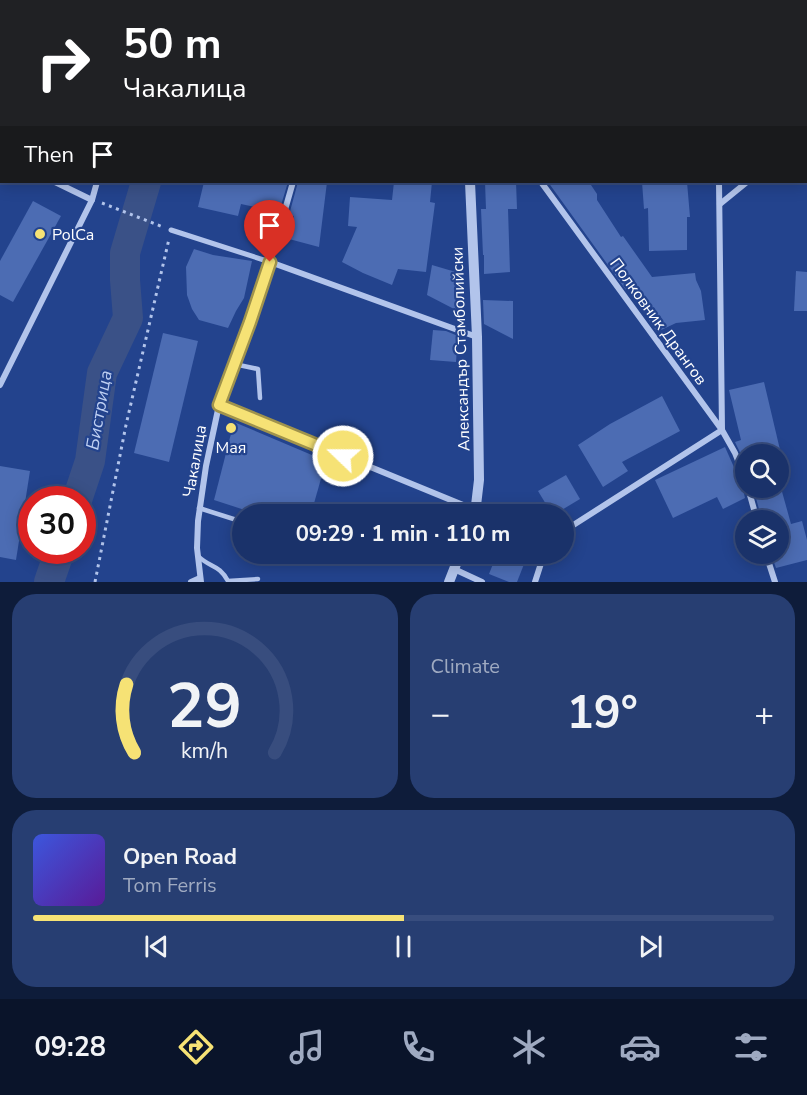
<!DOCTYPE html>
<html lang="en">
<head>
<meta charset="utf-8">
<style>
	:root { --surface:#1a326a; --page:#273e72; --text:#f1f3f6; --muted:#9faac1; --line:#384d7e; --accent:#f6e275 }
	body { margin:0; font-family:"Nunito Sans",sans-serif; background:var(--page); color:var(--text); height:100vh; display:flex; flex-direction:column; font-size:22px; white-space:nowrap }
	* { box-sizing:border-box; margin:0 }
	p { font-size:20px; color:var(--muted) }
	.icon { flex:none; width:33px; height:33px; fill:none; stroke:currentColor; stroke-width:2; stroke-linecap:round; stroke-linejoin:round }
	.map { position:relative; height:582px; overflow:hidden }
	.details { display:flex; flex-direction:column; gap:12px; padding:12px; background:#0e1c3a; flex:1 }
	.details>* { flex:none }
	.hud { position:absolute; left:0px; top:0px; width:807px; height:183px; box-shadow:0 3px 15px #0003,0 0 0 2px var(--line); background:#202124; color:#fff; overflow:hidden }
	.controls { position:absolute; left:735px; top:444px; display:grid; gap:12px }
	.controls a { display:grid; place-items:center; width:54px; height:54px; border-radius:50%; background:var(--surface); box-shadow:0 3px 15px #0003,0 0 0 2px var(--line); font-size:30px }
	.speed { position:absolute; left:18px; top:486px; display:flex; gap:12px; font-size:30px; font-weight:700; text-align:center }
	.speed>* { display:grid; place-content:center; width:78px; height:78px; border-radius:50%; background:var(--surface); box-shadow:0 3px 15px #0003,0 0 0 2px var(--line); line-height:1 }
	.speed .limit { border:9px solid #d22; background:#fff; color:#111 }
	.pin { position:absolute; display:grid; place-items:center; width:51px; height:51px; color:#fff; margin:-62px -26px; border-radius:50% 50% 50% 0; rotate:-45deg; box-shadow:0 0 6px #0007 }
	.pin .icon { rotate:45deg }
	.me { position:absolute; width:66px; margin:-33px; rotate:292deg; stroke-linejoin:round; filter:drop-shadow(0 0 4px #0008) }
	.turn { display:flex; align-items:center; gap:21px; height:126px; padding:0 24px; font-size:27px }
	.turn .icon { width:78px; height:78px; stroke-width:2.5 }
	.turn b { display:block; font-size:42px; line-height:51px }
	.then { display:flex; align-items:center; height:57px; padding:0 24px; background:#0003; gap:12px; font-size:22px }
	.big { font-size:45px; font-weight:700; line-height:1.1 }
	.details .widget { flex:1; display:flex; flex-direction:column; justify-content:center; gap:9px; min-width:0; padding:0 21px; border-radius:24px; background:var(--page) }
	.details .dial { align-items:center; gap:0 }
	.dial svg { height:156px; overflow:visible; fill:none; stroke:var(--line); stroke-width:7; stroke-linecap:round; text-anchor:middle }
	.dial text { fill:var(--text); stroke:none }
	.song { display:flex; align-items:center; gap:18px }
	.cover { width:72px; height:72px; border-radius:9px; background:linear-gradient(135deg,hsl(230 70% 55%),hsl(270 70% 35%)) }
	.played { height:6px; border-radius:3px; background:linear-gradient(90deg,var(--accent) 50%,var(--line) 50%) }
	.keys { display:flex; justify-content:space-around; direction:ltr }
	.heat { display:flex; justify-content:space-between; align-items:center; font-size:33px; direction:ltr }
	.details .tiles { flex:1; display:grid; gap:12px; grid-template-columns:1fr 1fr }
	.widget:last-child { grid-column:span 2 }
	.trip { position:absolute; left:232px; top:504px; width:342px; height:60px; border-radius:30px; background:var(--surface); box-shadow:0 3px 15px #0003,0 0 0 2px var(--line); font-weight:700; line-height:60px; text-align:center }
	.menu { display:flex; height:96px; justify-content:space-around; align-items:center; background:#0a142a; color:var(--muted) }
	.menu .icon { width:42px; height:42px }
	.menu .selected { color:var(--accent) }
	.menu b { font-size:27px; color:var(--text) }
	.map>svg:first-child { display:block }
</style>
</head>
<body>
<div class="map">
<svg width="807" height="582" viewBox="0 0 807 582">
	<rect width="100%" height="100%" fill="#23438d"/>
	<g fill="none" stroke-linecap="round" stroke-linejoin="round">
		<!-- river -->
		<g stroke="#3a5187" stroke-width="30">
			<path d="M182,2V0"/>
			<path d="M77,500L90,461L102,373L128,318L125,280V253L146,182"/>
			<path d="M49,582L60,550"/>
		</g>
	</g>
	<!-- building -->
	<g fill="#4c6cb3">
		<path d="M204,182H288L279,212L241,204L238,216L198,207Z"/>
		<path d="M298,182H327L319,247L289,239L294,216L289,215Z"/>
		<path d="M394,182H432L430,202L435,203L426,272L398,269L392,285L363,273L342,262L357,227L348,226L350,197L392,200Z"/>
		<path d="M485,182H516L517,209H508L510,272L484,274V255H483L481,209H486Z"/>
		<path d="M548,182H589L597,194V200L621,237L623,236L652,277L695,273L696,280L701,291L705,320L676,323L657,332L650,322L632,286L626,290Z"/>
		<path d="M642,182H687L690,217H687V250L649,251L648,208L644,209Z"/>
		<path d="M33,201L61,216L13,302L0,295V261Z"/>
		<path d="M194,249L213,255L252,261L244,298L236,311L228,328L199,320L192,309L187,295L186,267Z"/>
		<path d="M432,265L459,273L456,310L427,295Z"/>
		<path d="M796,271L807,272V311H794Z"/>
		<path d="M483,300L513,301V339L484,324Z"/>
		<path d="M433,330L446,331L458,336L456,362L430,360Z"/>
		<path d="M163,333L198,341L169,462L134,453Z"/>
		<path d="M764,382L781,454H746V465L735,442L741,440L729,390Z"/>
		<path d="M662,396L680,431L622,462L628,471L603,487L578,445L610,424Z"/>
		<path d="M234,422L326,461L311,514H257L214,500Z"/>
		<path d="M725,447L741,483L743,486V489L745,498L723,509L717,497L673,518L655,480Z"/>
		<path d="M0,466L30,471L16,560L0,557Z"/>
		<path d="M566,475L580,499L555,514H552L538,491Z"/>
		<path d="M768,488H781L791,524L802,521L807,540V560L776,568L771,554H778V520H762L754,491Z"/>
		<path d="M497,554H528L517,582H509L489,574Z"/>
	</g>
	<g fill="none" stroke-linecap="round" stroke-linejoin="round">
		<!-- path -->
		<g stroke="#b2c4eb" stroke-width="3" stroke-dasharray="3 4.5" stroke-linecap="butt">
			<path d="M102,203L163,227"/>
			<path d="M95,582L126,425L169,239"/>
		</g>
		<!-- service -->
		<g stroke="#b2c4eb" stroke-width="4.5">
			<path d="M234,364L258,369L260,398"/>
			<path d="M199,508L243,522"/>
			<path d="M198,556C210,568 219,564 228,581L258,579"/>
		</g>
		<!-- pedestrian -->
		<path stroke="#b2c4eb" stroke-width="5" d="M171,230L270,262"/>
		<!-- minor -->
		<g stroke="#b2c4eb" stroke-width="6">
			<path d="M710,0V2"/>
			<path d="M150,2L151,0"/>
			<path d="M346,2V0"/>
			<path d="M522,2V0"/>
			<path d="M806,134L807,133"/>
			<path d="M0,154L2,155"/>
			<path d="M55,182L92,200"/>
			<path d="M541,182L722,430L735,453L746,481"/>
			<path d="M720,204L747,182"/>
			<path d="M270,262L477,337"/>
			<path d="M0,385L92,200L97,182"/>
			<path d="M219,405L485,514"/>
			<path d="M748,488L757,520"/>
			<path d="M564,531L722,430L719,182"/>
			<path d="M766,554L775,582"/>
			<path d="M454,569L482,582"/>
			<path d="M191,582L200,578"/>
			<path d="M201,582L197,548L198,521L206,466L219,405L250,322L270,262L293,182"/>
			<path d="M535,582L544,554"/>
		</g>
		<!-- tertiary -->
		<g stroke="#b2c4eb" stroke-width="10">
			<path d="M464,0V2"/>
			<path d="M470,182L477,337L479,480L475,514"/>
			<path d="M449,582L460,554"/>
		</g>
	</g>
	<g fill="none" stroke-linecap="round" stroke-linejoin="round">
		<!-- route casing -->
		<g stroke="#a0934c" stroke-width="15">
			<path id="route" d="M270,262L250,322L219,405L343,456"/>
		</g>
		<!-- route -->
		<use href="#route" stroke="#f6e275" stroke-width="10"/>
	</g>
	<!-- markers -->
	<g fill="#f6e275" stroke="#23438d" stroke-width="2">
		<circle cx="40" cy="234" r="6"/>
		<circle cx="231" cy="428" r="6"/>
	</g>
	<g text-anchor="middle" stroke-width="4.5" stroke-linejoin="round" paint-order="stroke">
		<!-- poi labels -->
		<g font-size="16" fill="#fff" stroke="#23438d" text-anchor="start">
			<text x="52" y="240">PolCa</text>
			<text x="231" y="453" text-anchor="middle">Мая</text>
		</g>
		<!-- street labels -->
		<g font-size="16" fill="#fff" stroke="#23438d">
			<text transform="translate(659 321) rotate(54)" y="6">Полковник Дрангов</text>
			<text transform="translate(460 349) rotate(-92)" y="6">Александър Стамболийски</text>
			<text transform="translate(194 461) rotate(-80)" y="6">Чакалица</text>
		</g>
		<!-- water labels -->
		<g font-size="18" font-style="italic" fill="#becff2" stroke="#23438d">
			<text transform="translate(99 410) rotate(-80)" y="6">Бистрица</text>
		</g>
	</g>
</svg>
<div class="controls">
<a><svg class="icon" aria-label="search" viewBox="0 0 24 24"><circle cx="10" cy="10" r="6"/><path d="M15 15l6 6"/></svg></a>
<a><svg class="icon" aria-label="layers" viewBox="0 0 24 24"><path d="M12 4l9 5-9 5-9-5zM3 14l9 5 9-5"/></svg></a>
</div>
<div class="speed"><div class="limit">30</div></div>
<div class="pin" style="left:270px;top:262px;background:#d93025"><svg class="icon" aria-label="arrive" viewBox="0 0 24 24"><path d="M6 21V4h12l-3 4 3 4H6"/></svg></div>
<svg class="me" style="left:343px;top:456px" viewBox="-20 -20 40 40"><circle r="17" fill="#f6e275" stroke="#fff" stroke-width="3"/><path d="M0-11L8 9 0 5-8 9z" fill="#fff"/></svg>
<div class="trip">09:29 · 1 min · 110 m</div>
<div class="hud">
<div class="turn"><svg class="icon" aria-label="right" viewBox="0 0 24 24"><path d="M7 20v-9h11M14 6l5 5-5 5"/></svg><div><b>50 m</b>Чакалица</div></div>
<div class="then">Then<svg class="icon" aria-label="arrive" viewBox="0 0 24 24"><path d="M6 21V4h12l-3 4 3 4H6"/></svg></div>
</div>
</div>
<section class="details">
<div class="tiles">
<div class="widget dial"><svg viewBox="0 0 100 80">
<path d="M14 69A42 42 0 1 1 86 69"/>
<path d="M14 69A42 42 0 0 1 10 34" stroke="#f6e275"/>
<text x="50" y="56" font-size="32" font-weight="700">29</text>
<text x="50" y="72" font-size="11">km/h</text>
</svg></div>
<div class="widget"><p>Climate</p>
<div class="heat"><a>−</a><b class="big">19°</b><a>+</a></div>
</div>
<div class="widget">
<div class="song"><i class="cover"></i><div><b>Open Road</b><p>Tom Ferris</p></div></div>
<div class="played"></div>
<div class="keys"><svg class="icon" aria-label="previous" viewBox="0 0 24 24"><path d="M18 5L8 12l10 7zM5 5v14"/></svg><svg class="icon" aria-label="pause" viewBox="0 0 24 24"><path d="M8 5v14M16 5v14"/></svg><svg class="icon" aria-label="next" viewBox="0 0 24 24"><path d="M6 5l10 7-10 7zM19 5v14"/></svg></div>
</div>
</div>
</section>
<nav class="menu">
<b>09:28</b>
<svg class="icon selected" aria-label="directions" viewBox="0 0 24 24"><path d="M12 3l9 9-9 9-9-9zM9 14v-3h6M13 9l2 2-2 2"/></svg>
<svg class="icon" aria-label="music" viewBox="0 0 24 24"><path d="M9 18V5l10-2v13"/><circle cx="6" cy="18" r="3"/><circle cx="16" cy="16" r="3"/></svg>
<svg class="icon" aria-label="phone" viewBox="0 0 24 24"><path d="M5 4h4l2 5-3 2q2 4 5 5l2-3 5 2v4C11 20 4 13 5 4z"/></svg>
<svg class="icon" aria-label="climate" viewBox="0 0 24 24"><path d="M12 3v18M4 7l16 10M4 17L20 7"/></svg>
<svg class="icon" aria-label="car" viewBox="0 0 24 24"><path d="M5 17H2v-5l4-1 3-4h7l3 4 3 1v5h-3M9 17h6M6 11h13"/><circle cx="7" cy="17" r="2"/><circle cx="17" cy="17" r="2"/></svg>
<svg class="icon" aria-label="filters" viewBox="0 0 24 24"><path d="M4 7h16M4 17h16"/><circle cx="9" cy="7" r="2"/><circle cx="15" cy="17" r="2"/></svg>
</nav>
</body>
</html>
